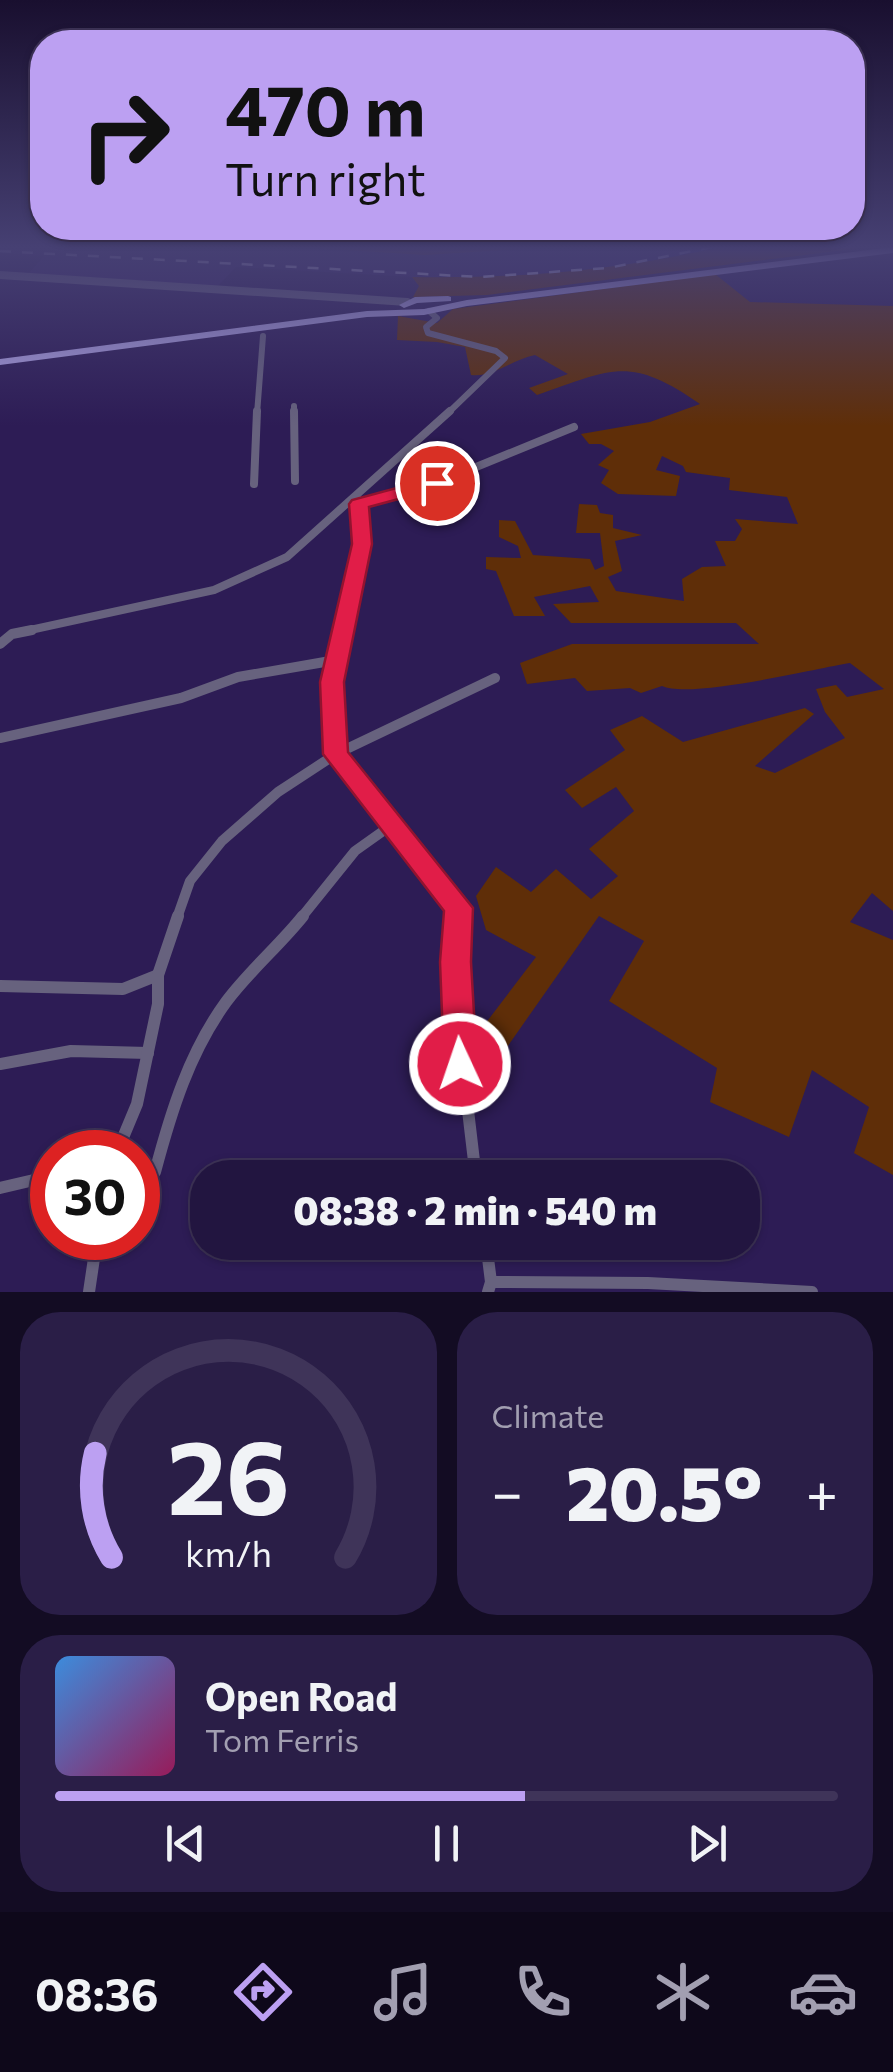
<!DOCTYPE html>
<html lang="en">
<head>
<meta charset="utf-8">
<style>
	:root { --surface:#221540; --page:#2a1e47; --text:#f1f3f6; --muted:#a29fb1; --line:#3f3459; --accent:#bca0f2 }
	body { margin:0; font-family:Commissioner,sans-serif; background:var(--page); color:var(--text); height:100vh; display:flex; flex-direction:column; font-size:38px; white-space:nowrap }
	* { box-sizing:border-box; margin:0 }
	p { font-size:32px; color:var(--muted) }
	.icon { flex:none; width:55px; height:55px; fill:none; stroke:currentColor; stroke-width:2; stroke-linecap:round; stroke-linejoin:round }
	.map { position:relative; height:1292px; overflow:hidden }
	.side { display:flex; flex-direction:column; gap:20px; padding:20px; background:#130c23; flex:1 }
	.side>* { flex:none }
	.guide { position:absolute; left:30px; top:30px; width:835px; height:210px; border-radius:40px; box-shadow:0 2px 8px #0004,0 0 0 2px var(--line); background:#bca0f2; color:#111; overflow:hidden }
	.speed { position:absolute; left:30px; top:1130px; display:flex; gap:20px; font-size:50px; font-weight:700; text-align:center }
	.speed>* { display:grid; place-content:center; width:130px; height:130px; border-radius:50%; background:var(--surface); box-shadow:0 2px 8px #0004,0 0 0 2px var(--line); line-height:1 }
	.speed .limit { border:15px solid #d22; background:#fff; color:#111 }
	.pin { position:absolute; display:grid; place-items:center; width:85px; height:85px; color:#fff; margin:-42px; border:5px solid #fff; border-radius:50%; box-shadow:0 2px 10px #0007 }
	.me { position:absolute; width:110px; margin:-55px; rotate:357deg; stroke-linejoin:round; filter:drop-shadow(0 0 8px #0008) }
	.turn { display:flex; align-items:center; gap:35px; height:210px; padding:0 30px; font-size:45px }
	.turn .icon { width:130px; height:130px; stroke-width:2.5 }
	.turn b { display:block; font-size:70px; line-height:85px }
	.big { font-size:75px; font-weight:800; line-height:1.1 }
	.side .tile { flex:1; display:flex; flex-direction:column; justify-content:center; gap:15px; min-width:0; padding:0 35px; border-radius:40px; background:var(--page) }
	.side .dial { align-items:center; gap:0 }
	.dial svg { height:260px; overflow:visible; fill:none; stroke:var(--line); stroke-width:7; stroke-linecap:round; text-anchor:middle }
	.dial text { fill:var(--text); stroke:none }
	.song { display:flex; align-items:center; gap:30px }
	.cover { width:120px; height:120px; border-radius:15px; background:linear-gradient(135deg,hsl(210 70% 55%),hsl(330 70% 35%)) }
	.played { height:10px; border-radius:5px; background:linear-gradient(90deg,var(--accent) 60%,var(--line) 60%) }
	.keys { display:flex; justify-content:space-around; direction:ltr }
	.heat { display:flex; justify-content:space-between; align-items:center; font-size:55px; direction:ltr }
	.side .tiles { flex:1; display:grid; gap:20px; grid-template-columns:1fr 1fr }
	.tile:last-child { grid-column:span 2 }
	.trip { position:absolute; left:190px; top:1160px; width:570px; height:100px; border-radius:40px; background:var(--surface); box-shadow:0 2px 8px #0004,0 0 0 2px var(--line); font-weight:800; line-height:100px; text-align:center }
	.dock { display:flex; height:160px; justify-content:space-around; align-items:center; background:#0e081a; color:var(--muted) }
	.dock .icon { width:70px; height:70px }
	.dock .on { color:var(--accent) }
	.dock b { font-size:45px; color:var(--text) }
	.map>svg:first-child { display:block }
</style>
</head>
<body>
<div class="map">
<svg width="893" height="1292" viewBox="0 0 893 1292">
	<rect width="100%" height="100%" fill="#2d1c55"/>
	<!-- built -->
	<path fill="#352263" d="M0,245H263L374,254L585,245H729L623,267L507,277H412L236,267L218,286L29,273L44,256L0,253Z"/>
	<!-- green -->
	<g fill="#5f2e08">
		<path d="M263,245H585L425,255Z"/>
		<path d="M729,245H884L487,295L413,297L419,286L412,277C520,279 624,270 729,245Z"/>
		<path d="M715,274L750,302L893,306V911L872,893L850,922L893,940V1175L854,1153L869,1107L812,1070L789,1137L710,1102L717,1068L609,1001L644,941L599,916L491,1070L482,1028L536,957L486,930L476,896L496,867L531,892L556,869L591,899L618,876L589,849L634,811L616,787L582,808L565,790L625,750L610,730L642,716L683,742L805,708L814,714L755,766L775,773L845,738L825,712L816,689L836,685L847,697L884,689L850,663C813,669 690,699 662,686L641,693L630,688L587,691L575,678L527,684L520,663L572,644H759L736,623H571L553,604L599,602L590,586L534,597L545,616H514L496,571L486,569V557L521,558L518,546L499,537V520L515,521L533,555L590,559L595,570L604,566L600,533H576L579,504L597,505L600,513L613,515V528L642,535L615,541L622,571L608,577L616,591L684,601L682,579L702,567L726,566L715,541H735L742,529L735,519L798,524L787,497L729,490L730,478L686,472L683,466L662,456L656,470L680,476L676,496L618,494L601,483L609,470L598,465L614,451L601,444H589L581,434L650,422L700,404C629,355 613,369 537,395L529,388L568,374L535,355C513,359 493,378 471,375L465,347L437,342L397,340L398,316L437,323L453,309Z"/>
	</g>
	<g fill="none" stroke-linecap="round" stroke-linejoin="round">
		<!-- minor-far3 -->
		<g stroke="#67627e" stroke-width="6">
			<path d="M429,311L437,318L426,327L428,333L496,351L505,358L447,414"/>
			<path d="M294,406V414"/>
			<path d="M257,414L263,336"/>
		</g>
		<!-- minor-far2 -->
		<g stroke="#67627e" stroke-width="8">
			<path d="M294,411L295,481"/>
			<path d="M254,484L257,411"/>
			<path d="M355,504L437,483L574,427"/>
			<path d="M21,632L214,590L287,557L450,411"/>
			<path d="M343,632L362,544L357,497"/>
		</g>
		<!-- minor-far1 -->
		<g stroke="#67627e" stroke-width="10">
			<path d="M343,630L332,682L336,754L459,908V918"/>
			<path d="M0,644L12,634L32,630"/>
			<path d="M0,738L181,698L238,677L336,660"/>
			<path d="M177,918L190,881L222,841L278,792L336,754L495,678"/>
			<path d="M301,918L355,851L393,824"/>
		</g>
		<!-- minor -->
		<g stroke="#67627e" stroke-width="12">
			<path d="M459,916L460,1043L476,1178"/>
			<path d="M0,986L123,989L158,975"/>
			<path d="M0,1064L71,1051L148,1053"/>
			<path d="M117,1152L137,1104L158,1004V975L178,916"/>
			<path d="M138,1183L147,1181L155,1172C171,1112 189,1053 226,1002C249,971 279,946 303,916"/>
			<path d="M0,1188L51,1176"/>
			<path d="M486,1242L491,1282L488,1292"/>
			<path d="M491,1282L648,1283L812,1292"/>
			<path d="M89,1292L97,1238"/>
		</g>
		<!-- tertiary -->
		<path stroke="#67627e" stroke-width="8" d="M0,275L407,302"/>
		<!-- trunk -->
		<g fill="#b0a4e4" fill-rule="evenodd">
			<path d="M893,247V253L467,306L424,315L367,317L0,365V359L367,311L424,309L467,300Z"/>
			<path d="M448,296L451,297V301L417,303L404,308L399,305L415,297Z"/>
		</g>
		<!-- rail -->
		<path stroke="#d0cbe6" stroke-width="2.5" stroke-dasharray="11 11" stroke-linecap="butt" d="M0,251L480,277L608,268L722,245"/>
	</g>
	<!-- sky -->
	<linearGradient id="sky" x2="0" y2="1"><stop stop-color="#190f2f"/><stop offset="0.58" stop-color="#464073"/><stop offset="1" stop-color="#464073" stop-opacity="0"/></linearGradient>
	<rect width="893" height="426" fill="url(#sky)"/>
	<!-- route -->
	<path fill="#e11d48" stroke="#92132f" stroke-width="2.5" d="M437,477L443,479V487L369,507L372,544L344,682L348,752L473,908L471,962L477,1064L472,1076L460,1080L449,1076L444,1064L440,962L444,911L323,754L320,682L352,544L349,504L352,500Z"/>
</svg>
<div class="speed"><div class="limit">30</div></div>
<div class="pin" style="left:437px;top:483px;background:#d93025"><svg class="icon" aria-label="arrive" viewBox="0 0 24 24"><path d="M6 21V4h12l-3 4 3 4H6"/></svg></div>
<svg class="me" style="left:460px;top:1064px" viewBox="-20 -20 40 40"><circle r="17" fill="#e11d48" stroke="#fff" stroke-width="3"/><path d="M0-11L8 9 0 5-8 9z" fill="#fff"/></svg>
<div class="trip">08:38 · 2 min · 540 m</div>
<div class="guide">
<div class="turn"><svg class="icon" aria-label="right" viewBox="0 0 24 24"><path d="M7 20v-9h11M14 6l5 5-5 5"/></svg><div><b>470 m</b>Turn right</div></div>
</div>
</div>
<section class="side">
<div class="tiles">
<div class="tile dial"><svg viewBox="0 0 100 80">
<path d="M14 69A42 42 0 1 1 86 69"/>
<path d="M14 69A42 42 0 0 1 9 37" stroke="#bca0f2"/>
<text x="50" y="56" font-size="32" font-weight="700">26</text>
<text x="50" y="72" font-size="11">km/h</text>
</svg></div>
<div class="tile"><p>Climate</p>
<div class="heat"><a>−</a><b class="big">20.5°</b><a>+</a></div>
</div>
<div class="tile">
<div class="song"><i class="cover"></i><div><b>Open Road</b><p>Tom Ferris</p></div></div>
<div class="played"></div>
<div class="keys"><svg class="icon" aria-label="previous" viewBox="0 0 24 24"><path d="M18 5L8 12l10 7zM5 5v14"/></svg><svg class="icon" aria-label="pause" viewBox="0 0 24 24"><path d="M8 5v14M16 5v14"/></svg><svg class="icon" aria-label="next" viewBox="0 0 24 24"><path d="M6 5l10 7-10 7zM19 5v14"/></svg></div>
</div>
</div>
</section>
<nav class="dock">
<b>08:36</b>
<svg class="icon on" aria-label="directions" viewBox="0 0 24 24"><path d="M12 3l9 9-9 9-9-9zM9 14v-3h6M13 9l2 2-2 2"/></svg>
<svg class="icon" aria-label="music" viewBox="0 0 24 24"><path d="M9 18V5l10-2v13"/><circle cx="6" cy="18" r="3"/><circle cx="16" cy="16" r="3"/></svg>
<svg class="icon" aria-label="phone" viewBox="0 0 24 24"><path d="M5 4h4l2 5-3 2q2 4 5 5l2-3 5 2v4C11 20 4 13 5 4z"/></svg>
<svg class="icon" aria-label="climate" viewBox="0 0 24 24"><path d="M12 3v18M4 7l16 10M4 17L20 7"/></svg>
<svg class="icon" aria-label="car" viewBox="0 0 24 24"><path d="M5 17H2v-5l4-1 3-4h7l3 4 3 1v5h-3M9 17h6M6 11h13"/><circle cx="7" cy="17" r="2"/><circle cx="17" cy="17" r="2"/></svg>
</nav>
</body>
</html>
